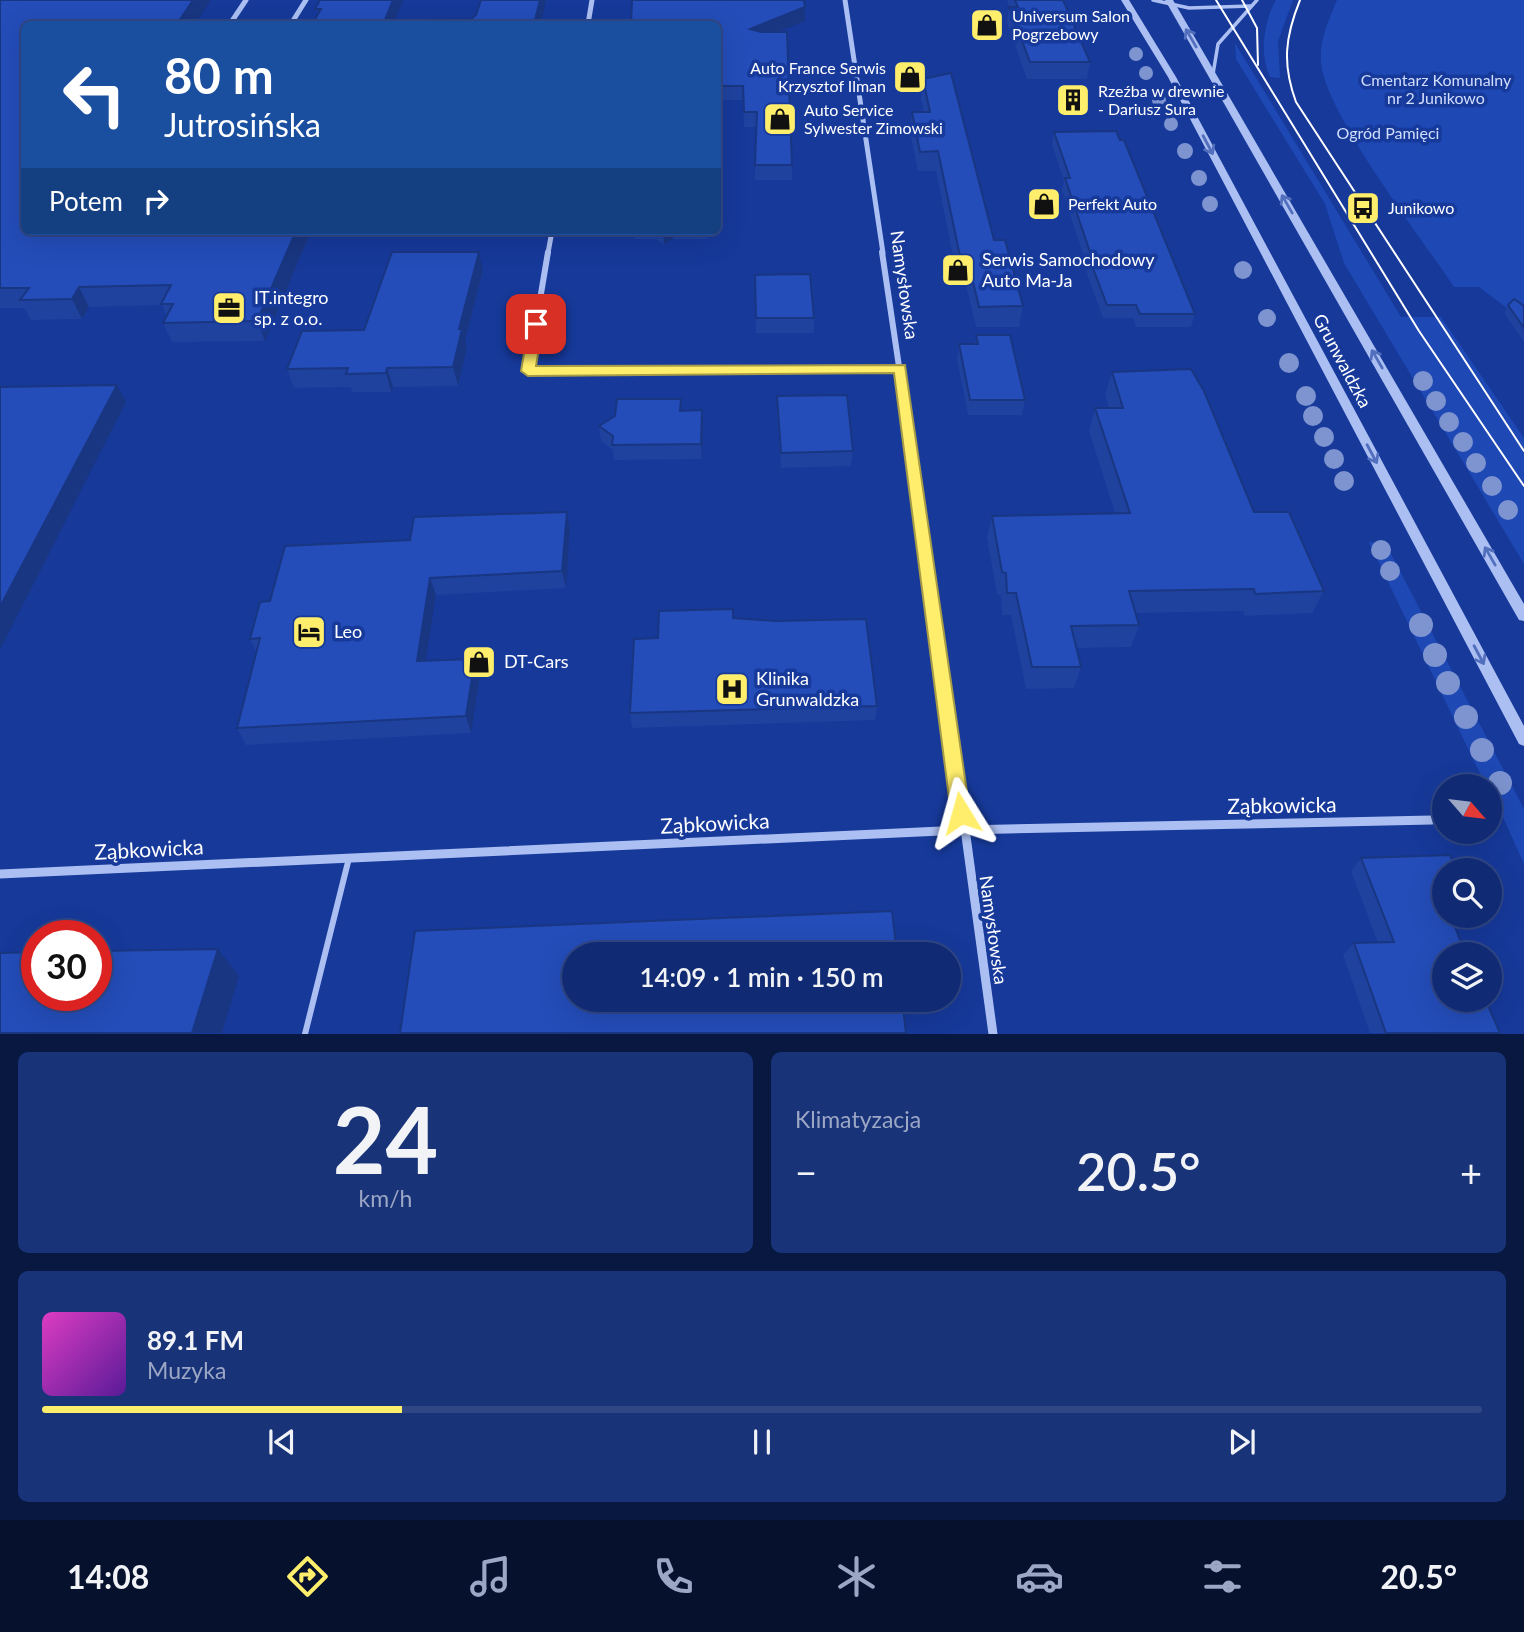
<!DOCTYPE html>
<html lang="pl">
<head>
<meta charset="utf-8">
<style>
	:root { --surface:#102b74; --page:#193379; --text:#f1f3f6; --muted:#9ca7c5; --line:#304786; --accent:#ffee6c }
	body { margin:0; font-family:Lato,sans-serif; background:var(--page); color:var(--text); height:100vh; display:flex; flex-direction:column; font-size:26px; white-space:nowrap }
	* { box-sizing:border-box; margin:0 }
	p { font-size:23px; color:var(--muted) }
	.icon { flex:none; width:38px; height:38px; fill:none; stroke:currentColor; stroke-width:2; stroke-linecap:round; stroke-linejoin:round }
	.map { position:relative; height:1034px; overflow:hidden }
	.details { display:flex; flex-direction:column; gap:18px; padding:18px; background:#091840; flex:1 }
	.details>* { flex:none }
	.hud { position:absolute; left:21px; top:21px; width:700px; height:214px; border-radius:10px; box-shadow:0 7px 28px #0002,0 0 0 2px var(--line); background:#1a4fa0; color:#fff; overflow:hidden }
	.needle { width:46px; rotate:118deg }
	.tools { position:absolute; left:1432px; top:774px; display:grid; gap:14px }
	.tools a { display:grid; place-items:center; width:70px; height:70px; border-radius:50%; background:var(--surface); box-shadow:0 7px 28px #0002,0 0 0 2px var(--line); font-size:35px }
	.speed { position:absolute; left:21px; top:920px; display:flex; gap:14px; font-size:35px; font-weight:700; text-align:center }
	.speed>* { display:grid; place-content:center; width:91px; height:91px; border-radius:50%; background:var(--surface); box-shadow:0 7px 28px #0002,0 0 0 2px var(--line); line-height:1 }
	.speed .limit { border:10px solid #d22; background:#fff; color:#111 }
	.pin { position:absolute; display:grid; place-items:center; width:60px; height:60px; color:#fff; margin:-30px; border-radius:14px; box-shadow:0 4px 10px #0006 }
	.me { position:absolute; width:77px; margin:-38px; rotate:352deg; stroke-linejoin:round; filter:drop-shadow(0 0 5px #0008) }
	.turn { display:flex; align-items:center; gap:24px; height:147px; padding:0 28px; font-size:32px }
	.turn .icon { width:91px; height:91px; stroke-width:2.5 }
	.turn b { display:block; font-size:49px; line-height:60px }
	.then { display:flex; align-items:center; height:66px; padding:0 28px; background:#0003; gap:14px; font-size:26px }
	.big { font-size:52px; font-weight:600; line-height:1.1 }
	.details .card { flex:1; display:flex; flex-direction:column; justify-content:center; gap:10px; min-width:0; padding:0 24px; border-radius:10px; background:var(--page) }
	.details .dial { align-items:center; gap:0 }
	.dial b { font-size:91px; line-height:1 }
	.song { display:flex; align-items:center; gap:21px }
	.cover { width:84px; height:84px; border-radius:10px; background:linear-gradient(135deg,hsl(310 70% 55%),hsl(270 70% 35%)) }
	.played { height:7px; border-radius:4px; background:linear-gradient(90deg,var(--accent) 25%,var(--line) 25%) }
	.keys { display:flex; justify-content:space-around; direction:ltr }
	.heat { display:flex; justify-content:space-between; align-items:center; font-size:38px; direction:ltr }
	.details .tiles { flex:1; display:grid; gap:18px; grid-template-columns:1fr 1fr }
	.card:last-child { grid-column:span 2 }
	.trip { position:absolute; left:562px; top:942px; width:399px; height:70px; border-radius:35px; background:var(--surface); box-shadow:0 7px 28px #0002,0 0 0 2px var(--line); font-weight:600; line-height:70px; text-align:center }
	.dock { display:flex; height:112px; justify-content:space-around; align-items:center; background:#06112e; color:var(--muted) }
	.dock .icon { width:49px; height:49px }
	.dock .on { color:var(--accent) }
	.dock b { font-size:32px; color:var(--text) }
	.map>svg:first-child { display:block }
</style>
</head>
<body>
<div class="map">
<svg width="1524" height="1034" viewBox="0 0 1524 1034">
	<rect width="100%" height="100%" fill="#16399a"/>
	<!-- green -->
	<g fill="#1e48b4">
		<path d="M1276,0H1293L1278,41L1280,78L1270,77C1259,55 1264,20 1276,0Z"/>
		<path d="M1337,0H1524V321L1479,287H1454C1422,238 1325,114 1321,62C1319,40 1329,20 1337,0Z"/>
		<path d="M1235,43L1401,317H1441L1524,438V564L1344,263L1325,204L1236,59Z"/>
		<path d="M1369,542L1383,543L1389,550L1524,809V864L1489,786H1486Z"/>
	</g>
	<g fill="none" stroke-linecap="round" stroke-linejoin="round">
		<!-- service-far1 -->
		<g stroke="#abbff2" stroke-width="3.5">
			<path d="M1153,0L1189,8L1251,6"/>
			<path d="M1213,74L1218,44L1257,0"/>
		</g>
		<!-- service -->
		<path stroke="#abbff2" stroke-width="6" d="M305,1034L349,858"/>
		<!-- minor-far2 -->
		<g stroke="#abbff2" stroke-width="5">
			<path d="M845,0L883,253"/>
			<path d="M230,24L246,0"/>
			<path d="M291,24L306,0"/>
			<path d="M588,24L592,0"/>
			<path d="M548,253L552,231"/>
		</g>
		<!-- minor-far1 -->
		<g stroke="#abbff2" stroke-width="6">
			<path d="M548,252L528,371L900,368"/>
			<path d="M882,252L932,589"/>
		</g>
		<!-- minor -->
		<g stroke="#abbff2" stroke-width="9">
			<path d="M932,587L993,1034"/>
			<path d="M0,874L963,830L1432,820"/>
		</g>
		<!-- tertiary -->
		<g fill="#abbff2" fill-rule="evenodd">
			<path d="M1121,0H1129L1176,77L1524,726V746L1519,744L1168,77Z"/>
			<path d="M1165,0H1173L1524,604V621L1519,620Z"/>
		</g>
		<!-- tram -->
		<g stroke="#fff" stroke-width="2">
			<path d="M1216,0L1419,331L1524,486"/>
			<path d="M1242,0L1257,28L1258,65"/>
			<path d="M1300,0C1285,37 1282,64 1296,102L1524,451"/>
		</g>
	</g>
	<!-- trees -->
	<g fill="#7d94d0">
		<circle cx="1136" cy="54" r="7"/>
		<circle cx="1146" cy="73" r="7"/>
		<circle cx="1159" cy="100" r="7"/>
		<circle cx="1171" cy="124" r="7"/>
		<circle cx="1185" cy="151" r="8"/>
		<circle cx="1199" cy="178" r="8"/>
		<circle cx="1210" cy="204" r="8"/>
		<circle cx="1243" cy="270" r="9"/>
		<circle cx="1267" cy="318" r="9"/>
		<circle cx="1289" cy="363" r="10"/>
		<circle cx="1423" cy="381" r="10"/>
		<circle cx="1306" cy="396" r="10"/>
		<circle cx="1436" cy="401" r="10"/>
		<circle cx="1313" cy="416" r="10"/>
		<circle cx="1449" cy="422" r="10"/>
		<circle cx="1324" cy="437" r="10"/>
		<circle cx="1463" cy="442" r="10"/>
		<circle cx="1334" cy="459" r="10"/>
		<circle cx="1476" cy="463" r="10"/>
		<circle cx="1344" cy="481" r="10"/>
		<circle cx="1492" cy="486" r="10"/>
		<circle cx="1508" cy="510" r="10"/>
		<circle cx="1381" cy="550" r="10"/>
		<circle cx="1390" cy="571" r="10"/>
		<circle cx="1421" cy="625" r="12"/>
		<circle cx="1435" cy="655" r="12"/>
		<circle cx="1448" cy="683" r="12"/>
		<circle cx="1466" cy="717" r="12"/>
		<circle cx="1482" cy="750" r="12"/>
		<circle cx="1500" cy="783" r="12"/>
	</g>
	<!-- wall -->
	<g fill="#1f429f">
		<path d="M0,0L208,3L195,24H24V231H311L265,341L172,342L163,323L167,316L162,305L89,307L82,319L31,320L24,308H0Z"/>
		<path d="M1007,0H1063L1090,62L1087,79H1027L1007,23L1009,7Z"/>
		<path d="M805,21L777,32L792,165V180H755L756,127H744L743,100H718V24Z"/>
		<path d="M923,79L1023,306L1019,327H976L965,281H958L936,171H918L910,132L912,112H924L921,99Z"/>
		<path d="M1054,132L1195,314L1191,327H1136L1133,318H1103L1085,268L1086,263L1062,190L1064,181L1052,144Z"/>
		<path d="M634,231H707V239H673L664,244L655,239H635Z"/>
		<path d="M483,270L465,341L467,348L458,386L393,387L391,392H352L351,387L294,388L287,369Z"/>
		<path d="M755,275L814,318V333H756Z"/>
		<path d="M1508,305L1524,306V342L1504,313Z"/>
		<path d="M976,335L1025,400L1022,415H968L957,359L959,344H975Z"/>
		<path d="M1112,372L1254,512L1324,591L1312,613L1245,616L1243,611L1136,613L1139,625L1131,647L1077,648L1081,667L1074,688L1026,689L1011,615H1002L1001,595L997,594L987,538L992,516L1115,513L1089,431L1095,408H1109L1105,395Z"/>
		<path d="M777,396L853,451L851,466L781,468L777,411Z"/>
		<path d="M681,411L703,425L702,459L614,460L613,450L601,441L599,426Z"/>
		<path d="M570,530L566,588L436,595L425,661L480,676L471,733L246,745L237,728L256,652L250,639L270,601Z"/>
		<path d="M733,618L877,706L875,720L632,728L630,713L658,638Z"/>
		<path d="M1361,858L1444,915H1464L1461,918H1451L1500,1033H1370L1343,955L1354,943H1378L1351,871Z"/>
	</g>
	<!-- shaded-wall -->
	<g fill="#193682">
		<path d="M193,0H211L195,24H177Z"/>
		<path d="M393,0H403L394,24L385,20Z"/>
		<path d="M540,0H546L541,24H534Z"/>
		<path d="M805,7V21L751,43L750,29Z"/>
		<path d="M296,231H311L265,341L257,321Z"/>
		<path d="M663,231H673V239L664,244Z"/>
		<path d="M479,252L483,270L465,341L467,348L458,386L453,367L459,329Z"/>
		<path d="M79,287L89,307L82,319L72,299Z"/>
		<path d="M387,368L393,387L391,392L386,373Z"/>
		<path d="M117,385L126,402L0,650V607Z"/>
		<path d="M702,410L703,425L702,459L701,444Z"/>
		<path d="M567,512L570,530L566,588L562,571Z"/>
		<path d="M430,578L436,595L423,678L417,661Z"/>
		<path d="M475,659L480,676L471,733L466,716Z"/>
		<path d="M218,949L239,976L222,1033H192Z"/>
	</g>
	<!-- building -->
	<g fill="#244db9" stroke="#193682" stroke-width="2">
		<path d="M0,0H193L177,24H24V231H296L257,321L163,323L173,304H161L171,285L79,287L72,299L20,300L29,288H0Z"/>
		<path d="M320,0H393L385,20L471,19L476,15L481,0H540L534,24H312L321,9H315Z"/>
		<path d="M632,0H804L805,7L750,29L761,32H787L792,165H755L757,112H744L743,86H718V24H631Z"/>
		<path d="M1015,0H1063L1090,62H1030L1009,7H1018Z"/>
		<path d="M951,73L994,240H1005L1023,306L979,307L968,261H961L938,151L920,152L912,112H930L923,79Z"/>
		<path d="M1116,131L1120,140H1124L1195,314H1140L1136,305H1107L1088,255H1091L1065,178H1070L1054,132Z"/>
		<path d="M392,252H479L459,329H462L453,367L387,368L386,373L346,374L348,368L287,369L302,331L364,330Z"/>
		<path d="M810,274L814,318H756L755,275Z"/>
		<path d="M1514,299L1524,306V328L1508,305Z"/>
		<path d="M976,335H1010L1025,400H970L959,344H978Z"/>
		<path d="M1191,369L1204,391L1254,512H1289L1324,591L1255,594L1254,589L1129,591L1139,625L1071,626L1081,667H1032L1016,593H1007L1006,573L1002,572L992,516L1130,513L1095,408H1123L1112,372Z"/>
		<path d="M117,385L0,607V387Z"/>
		<path d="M847,395L853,451L781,453L777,396Z"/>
		<path d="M617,399H681L680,411L702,410L701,444L612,445L613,436L599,426L615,416Z"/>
		<path d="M567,512L562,571L430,578L417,661L475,659L466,716L237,728L260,638L250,639L260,602L270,601L285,546L410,540L414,517Z"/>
		<path d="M733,609V618L776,621L866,619L877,706L630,713L634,639L658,638L659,611Z"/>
		<path d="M1450,855L1456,870H1444V915H1450L1466,954H1444V999H1485L1500,1033H1386L1354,943L1394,942L1361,858Z"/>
		<path d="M892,911L897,954H574V999H902L906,1033H400L415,931Z"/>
		<path d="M218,949L192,1033H0V953L37,952V996H96V951Z"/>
	</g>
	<!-- one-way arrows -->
	<defs><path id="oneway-shaft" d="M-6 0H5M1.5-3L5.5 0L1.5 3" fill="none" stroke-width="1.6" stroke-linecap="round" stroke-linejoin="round" transform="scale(1.75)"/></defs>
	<g stroke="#526fbd">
		<use href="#oneway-shaft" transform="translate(1191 38) rotate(-120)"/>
		<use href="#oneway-shaft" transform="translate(1208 145) rotate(62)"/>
		<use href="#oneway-shaft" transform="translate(1287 204) rotate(-120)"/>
		<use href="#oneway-shaft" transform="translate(1377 359) rotate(-120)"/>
		<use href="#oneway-shaft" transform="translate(1372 454) rotate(62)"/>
		<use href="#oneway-shaft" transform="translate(1490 556) rotate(-120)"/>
		<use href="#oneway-shaft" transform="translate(1479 655) rotate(62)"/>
	</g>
	<!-- route -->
	<path fill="#ffee6c" stroke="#a69b46" stroke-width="2" d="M536,320L543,324L536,366L905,365L970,813L968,819L961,822L954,819L951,813L894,373L528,376L521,371L529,324Z"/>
	<!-- icons -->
	<defs>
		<g id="shop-square" transform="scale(1.75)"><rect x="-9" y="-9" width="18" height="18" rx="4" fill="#ffee6c" stroke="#16399a"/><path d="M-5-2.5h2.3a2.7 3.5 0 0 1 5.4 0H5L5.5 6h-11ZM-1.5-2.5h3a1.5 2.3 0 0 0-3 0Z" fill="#111"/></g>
		<g id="building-square" transform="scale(1.75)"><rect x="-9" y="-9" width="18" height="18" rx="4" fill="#ffee6c" stroke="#16399a"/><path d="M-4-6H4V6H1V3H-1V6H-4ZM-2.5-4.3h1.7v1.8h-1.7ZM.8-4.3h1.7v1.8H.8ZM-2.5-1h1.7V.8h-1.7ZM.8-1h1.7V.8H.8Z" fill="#111"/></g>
		<g id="bus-square" transform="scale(1.75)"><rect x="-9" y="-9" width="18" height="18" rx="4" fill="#ffee6c" stroke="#16399a"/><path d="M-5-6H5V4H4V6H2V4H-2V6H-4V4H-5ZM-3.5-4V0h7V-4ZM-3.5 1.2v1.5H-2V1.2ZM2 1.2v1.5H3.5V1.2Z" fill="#111"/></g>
		<g id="office-square" transform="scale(1.75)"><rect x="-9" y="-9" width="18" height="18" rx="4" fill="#ffee6c" stroke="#16399a"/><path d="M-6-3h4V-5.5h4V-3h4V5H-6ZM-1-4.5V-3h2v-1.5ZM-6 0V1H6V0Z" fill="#111"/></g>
		<g id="hotel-square" transform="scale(1.75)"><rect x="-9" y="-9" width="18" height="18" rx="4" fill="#ffee6c" stroke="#16399a"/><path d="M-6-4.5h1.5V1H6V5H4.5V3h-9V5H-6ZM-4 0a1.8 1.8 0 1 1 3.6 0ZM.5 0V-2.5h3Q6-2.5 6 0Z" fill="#111"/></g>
		<g id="hospital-square" transform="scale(1.75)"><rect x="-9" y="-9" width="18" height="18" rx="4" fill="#ffee6c" stroke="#16399a"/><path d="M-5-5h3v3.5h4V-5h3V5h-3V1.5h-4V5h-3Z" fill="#111"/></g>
	</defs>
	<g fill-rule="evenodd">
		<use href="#shop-square" x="987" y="25"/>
		<use href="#shop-square" x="910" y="77"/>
		<use href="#building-square" x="1073" y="100"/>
		<use href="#shop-square" x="780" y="119"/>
		<use href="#shop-square" x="1044" y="204"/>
		<use href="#bus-square" x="1363" y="208"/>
		<use href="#shop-square" x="958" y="270"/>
		<use href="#office-square" x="229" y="308"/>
		<use href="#hotel-square" x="309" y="632"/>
		<use href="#shop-square" x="479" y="662"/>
		<use href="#hospital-square" x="732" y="689"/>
	</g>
	<g text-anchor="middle" stroke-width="7" stroke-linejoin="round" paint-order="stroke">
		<!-- far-poi labels -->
		<g font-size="16" fill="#fff" stroke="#16399a" text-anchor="start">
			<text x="1012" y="22">Universum Salon<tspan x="1012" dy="18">Pogrzebowy</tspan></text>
			<text x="886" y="74" text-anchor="end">Auto France Serwis<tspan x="886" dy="18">Krzysztof Ilman</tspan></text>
			<text x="1098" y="97">Rzeźba w drewnie<tspan x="1098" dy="18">- Dariusz Sura</tspan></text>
			<text x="804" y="116">Auto Service<tspan x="804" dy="18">Sylwester Zimowski</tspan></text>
			<text x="1068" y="210">Perfekt Auto</text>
			<text x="1388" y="214">Junikowo</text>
		</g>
		<!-- far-park labels -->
		<g font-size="16" fill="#d2defd" stroke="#16399a">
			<text x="1436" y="86">Cmentarz Komunalny<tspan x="1436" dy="18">nr 2 Junikowo</tspan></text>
			<text x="1388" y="139">Ogród Pamięci</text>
		</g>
		<!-- poi labels -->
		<g font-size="18" fill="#fff" stroke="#16399a" text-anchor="start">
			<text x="982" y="266">Serwis Samochodowy<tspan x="982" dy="21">Auto Ma-Ja</tspan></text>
			<text x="254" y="304">IT.integro<tspan x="254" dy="21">sp. z o.o.</tspan></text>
			<text x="334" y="638">Leo</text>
			<text x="504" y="668">DT-Cars</text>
			<text x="756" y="685">Klinika<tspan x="756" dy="21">Grunwaldzka</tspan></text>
		</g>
		<!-- street labels -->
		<g font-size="18" fill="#fff" stroke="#16399a">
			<text transform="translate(904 285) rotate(82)" y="6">Namysłowska</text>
			<text transform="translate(1342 361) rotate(62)" y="6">Grunwaldzka</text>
			<text transform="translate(993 930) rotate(82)" y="6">Namysłowska</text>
		</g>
		<!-- near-street labels -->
		<g font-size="21" fill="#fff" stroke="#16399a">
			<text transform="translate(1282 806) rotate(-1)" y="7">Ząbkowicka</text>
			<text transform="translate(715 824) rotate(-3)" y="7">Ząbkowicka</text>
			<text transform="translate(149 850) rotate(-3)" y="7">Ząbkowicka</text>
		</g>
	</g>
</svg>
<div class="tools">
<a><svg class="needle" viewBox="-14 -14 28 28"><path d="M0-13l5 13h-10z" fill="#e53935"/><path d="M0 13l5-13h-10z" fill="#9ca7c5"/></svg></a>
<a><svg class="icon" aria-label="search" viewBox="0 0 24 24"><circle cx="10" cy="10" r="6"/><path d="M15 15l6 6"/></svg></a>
<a><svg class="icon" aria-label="layers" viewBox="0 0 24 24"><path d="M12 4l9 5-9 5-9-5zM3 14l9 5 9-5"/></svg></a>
</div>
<div class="speed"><div class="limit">30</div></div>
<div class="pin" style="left:536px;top:324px;background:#d93025"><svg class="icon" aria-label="arrive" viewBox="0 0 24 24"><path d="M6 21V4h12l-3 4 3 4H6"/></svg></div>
<svg class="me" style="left:961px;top:813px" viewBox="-20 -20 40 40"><path d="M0-17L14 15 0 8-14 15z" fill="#ffee6c" stroke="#fff" stroke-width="4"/></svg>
<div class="trip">14:09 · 1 min · 150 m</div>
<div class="hud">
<div class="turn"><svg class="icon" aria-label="left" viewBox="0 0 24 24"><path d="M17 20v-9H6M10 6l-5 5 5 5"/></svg><div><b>80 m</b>Jutrosińska</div></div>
<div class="then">Potem<svg class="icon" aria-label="right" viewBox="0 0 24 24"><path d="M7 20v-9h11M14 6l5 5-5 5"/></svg></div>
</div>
</div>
<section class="details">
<div class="tiles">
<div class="card dial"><b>24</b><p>km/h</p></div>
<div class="card"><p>Klimatyzacja</p>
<div class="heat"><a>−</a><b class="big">20.5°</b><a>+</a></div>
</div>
<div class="card">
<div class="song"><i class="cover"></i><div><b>89.1 FM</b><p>Muzyka</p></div></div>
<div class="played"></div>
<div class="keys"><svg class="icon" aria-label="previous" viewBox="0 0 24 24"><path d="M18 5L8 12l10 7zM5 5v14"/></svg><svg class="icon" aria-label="pause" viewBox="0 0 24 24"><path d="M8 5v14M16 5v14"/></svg><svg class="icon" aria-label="next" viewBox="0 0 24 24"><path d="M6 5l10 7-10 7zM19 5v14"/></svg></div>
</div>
</div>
</section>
<nav class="dock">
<b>14:08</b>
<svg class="icon on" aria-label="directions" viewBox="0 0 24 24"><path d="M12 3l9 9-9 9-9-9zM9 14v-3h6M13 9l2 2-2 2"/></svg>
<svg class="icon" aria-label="music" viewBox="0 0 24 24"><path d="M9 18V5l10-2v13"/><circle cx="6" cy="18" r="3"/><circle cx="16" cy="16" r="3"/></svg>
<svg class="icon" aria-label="phone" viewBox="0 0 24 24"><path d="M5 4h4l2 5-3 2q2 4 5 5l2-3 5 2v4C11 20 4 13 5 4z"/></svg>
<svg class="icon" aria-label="climate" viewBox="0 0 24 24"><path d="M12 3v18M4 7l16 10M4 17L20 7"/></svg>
<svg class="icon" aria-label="car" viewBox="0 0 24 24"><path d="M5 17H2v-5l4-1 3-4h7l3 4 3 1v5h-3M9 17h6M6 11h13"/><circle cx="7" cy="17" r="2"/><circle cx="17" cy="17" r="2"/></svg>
<svg class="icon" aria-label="filters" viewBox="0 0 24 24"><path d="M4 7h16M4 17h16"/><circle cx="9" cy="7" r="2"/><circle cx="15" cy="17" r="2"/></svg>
<b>20.5°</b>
</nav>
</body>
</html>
